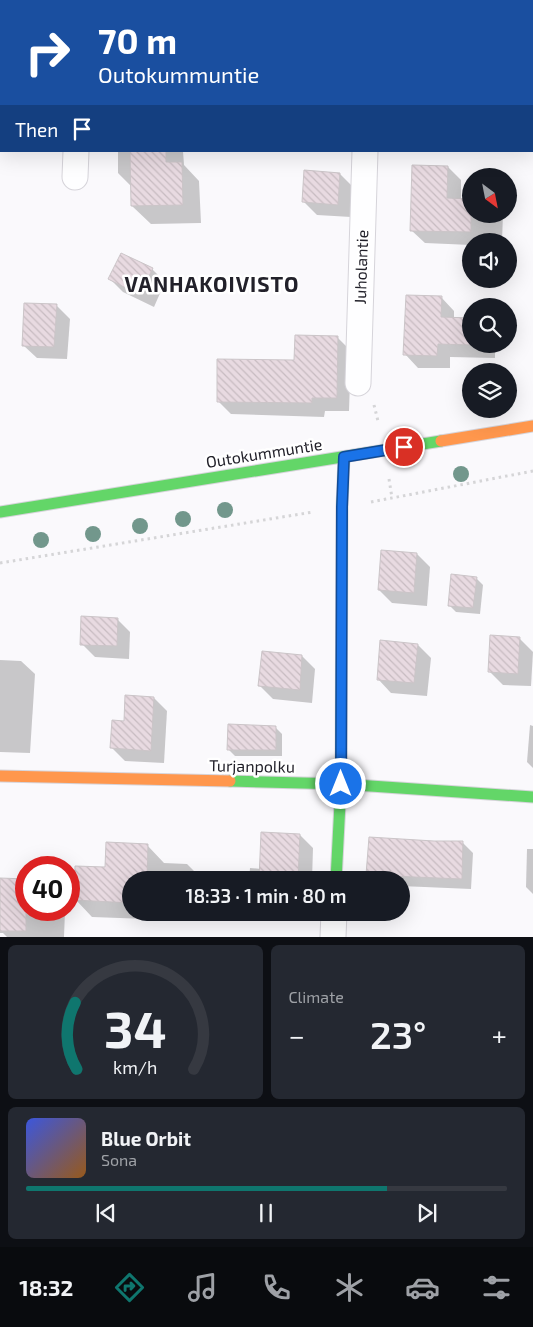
<!DOCTYPE html>
<html lang="en">
<head>
<meta charset="utf-8">
<style>
	:root { --surface:#171b24; --page:#242831; --text:#f1f3f6; --muted:#9ea1a6; --line:#363941; --accent:#0f766e }
	body { margin:0; font-family:"Exo 2",sans-serif; background:var(--page); color:var(--text); height:100vh; display:flex; flex-direction:column; font-size:19px; white-space:nowrap }
	* { box-sizing:border-box; margin:0 }
	p { font-size:16px; color:var(--muted) }
	.icon { flex:none; width:28px; height:28px; fill:none; stroke:currentColor; stroke-width:2; stroke-linecap:round; stroke-linejoin:round }
	.map { position:relative; height:937px; overflow:hidden }
	.details { display:flex; flex-direction:column; gap:8px; padding:8px; background:#0d0f14; flex:1 }
	.details>* { flex:none }
	.hud { position:absolute; left:0px; top:0px; width:534px; height:152px; box-shadow:0 5px 20px #0002; background:#1a4fa0; color:#fff; overflow:hidden }
	.needle { width:32px; rotate:148deg }
	.buttons { position:absolute; left:462px; top:168px; display:grid; gap:10px }
	.buttons a { display:grid; place-items:center; width:55px; height:55px; border-radius:50%; background:var(--surface); box-shadow:0 5px 20px #0002; font-size:25px }
	.speed { position:absolute; left:15px; top:856px; display:flex; gap:10px; font-size:25px; font-weight:700; text-align:center }
	.speed>* { display:grid; place-content:center; width:65px; height:65px; border-radius:50%; background:var(--surface); box-shadow:0 5px 20px #0002; line-height:1 }
	.speed .limit { border:8px solid #d22; background:#fff; color:#111 }
	.pin { position:absolute; display:grid; place-items:center; width:42px; height:42px; color:#fff; margin:-21px; border:2px solid #fff; border-radius:50%; box-shadow:0 1px 5px #0007 }
	.me { position:absolute; width:55px; margin:-28px; rotate:0deg; stroke-linejoin:round; filter:drop-shadow(0 0 4px #0008) }
	.turn { display:flex; align-items:center; gap:18px; height:105px; padding:0 15px; font-size:22px }
	.turn .icon { width:65px; height:65px; stroke-width:2.5 }
	.turn b { display:block; font-size:35px; line-height:42px }
	.then { display:flex; align-items:center; height:48px; padding:0 15px; background:#0003; gap:10px; font-size:19px }
	.big { font-size:38px; font-weight:600; line-height:1.1 }
	.details .card { flex:1; display:flex; flex-direction:column; justify-content:center; gap:8px; min-width:0; padding:0 18px; border-radius:8px; background:var(--page) }
	.details .dial { align-items:center; gap:0 }
	.dial svg { height:130px; overflow:visible; fill:none; stroke:var(--line); stroke-width:7; stroke-linecap:round; text-anchor:middle }
	.dial text { fill:var(--text); stroke:none }
	.song { display:flex; align-items:center; gap:15px }
	.cover { width:60px; height:60px; border-radius:8px; background:linear-gradient(135deg,hsl(230 70% 55%),hsl(30 70% 35%)) }
	.played { height:5px; border-radius:2px; background:linear-gradient(90deg,var(--accent) 75%,var(--line) 75%) }
	.keys { display:flex; justify-content:space-around; direction:ltr }
	.heat { display:flex; justify-content:space-between; align-items:center; font-size:28px; direction:ltr }
	.details .tiles { flex:1; display:grid; gap:8px; grid-template-columns:1fr 1fr }
	.card:last-child { grid-column:span 2 }
	.trip { position:absolute; left:122px; top:871px; width:288px; height:50px; border-radius:25px; background:var(--surface); box-shadow:0 5px 20px #0002; font-weight:600; line-height:50px; text-align:center }
	.tabs { display:flex; height:80px; justify-content:space-around; align-items:center; background:#090b0e; color:var(--muted) }
	.tabs .icon { width:35px; height:35px }
	.tabs .active { color:var(--accent) }
	.tabs b { font-size:22px; color:var(--text) }
	.map>svg:first-child { display:block }
</style>
</head>
<body>
<div class="map">
<svg width="533" height="937" viewBox="0 0 533 937">
	<defs>
		<pattern id="building-back-hatch" width="6" height="6" patternUnits="userSpaceOnUse" patternTransform="scale(1.25)"><rect width="6" height="6" fill="#e8dae1"/><path d="M-1 5l2 2M0 0l6 6M5-1l2 2" fill="none" stroke="#c7bbc1"/></pattern>
	</defs>
	<rect width="100%" height="100%" fill="#faf9fc"/>
	<!-- shadow -->
	<g fill="#0003">
		<path d="M120,0H171L172,1H120Z"/>
		<rect x="0" y="40" width="1" height="96"/>
		<path d="M118,151H183L184,165L199,181L201,223L151,224L132,206V187L118,173Z"/>
		<path d="M448,167L461,180V199L471,200V214H503L502,241H471V245L425,243L411,230Z"/>
		<path d="M340,174L353,187L351,217L317,215L303,201Z"/>
		<path d="M152,269L165,282L154,307L123,292L110,279Z"/>
		<path d="M441,297L454,311V319H471V344H495V358L450,357V368H418L405,354Z"/>
		<path d="M56,305L70,319L67,359L37,358L23,345Z"/>
		<path d="M338,338L351,351L349,411H325L324,417L231,414L218,401Z"/>
		<path d="M417,554L430,567L427,606L392,603L379,590Z"/>
		<path d="M476,578L483,585L480,614L456,612L449,605Z"/>
		<path d="M117,619L130,632L129,659L95,657L82,644Z"/>
		<path d="M519,638L533,652L531,686L503,685L489,671Z"/>
		<path d="M418,645L431,658L427,696L391,693L378,679Z"/>
		<path d="M302,656L315,669L312,703L273,699L260,686Z"/>
		<path d="M0,660L21,661L35,674L30,753L0,752Z"/>
		<path d="M154,698L167,711L164,763L125,761L111,747L125,722Z"/>
		<path d="M530,725L533,726V768L527,762Z"/>
		<path d="M275,727L282,734V756H235L228,749Z"/>
		<path d="M300,835L313,848L312,880H249L250,868L261,869Z"/>
		<path d="M462,842L473,853L471,889L401,886V880H373L368,875Z"/>
		<path d="M147,845L164,863L187,864L203,880H131V912H202V921L92,917L76,900L107,868Z"/>
		<path d="M527,849H533V894L526,887Z"/>
		<path d="M0,879L26,881V910H64L65,911L64,937H7L3,933H0Z"/>
		<path d="M269,912H310V914Z"/>
	</g>
	<!-- building -->
	<g fill="url(#building-back-hatch)" stroke="#cbc5c8">
		<path d="M130,151H166V162H182L183,205L131,206Z"/>
		<path d="M412,165L448,166L447,198L471,199V232L410,231Z"/>
		<path d="M304,170L340,173L338,205L302,202Z"/>
		<path d="M121,253L153,268L140,295L108,279Z"/>
		<path d="M406,295L442,296L441,317L471,318V345L438,344L437,356L403,355Z"/>
		<path d="M24,303L57,304L54,347L22,346Z"/>
		<path d="M295,335L338,336L337,398H312V403L217,402V359L294,360Z"/>
		<path d="M381,550L417,553L414,593L378,590Z"/>
		<path d="M451,574L477,577L473,608L448,606Z"/>
		<path d="M81,616L118,618L117,646L80,645Z"/>
		<path d="M490,635L520,637L518,674L488,672Z"/>
		<path d="M380,640L418,644L414,683L377,680Z"/>
		<path d="M262,651L302,655L300,690L258,686Z"/>
		<path d="M125,695L154,697L151,751L110,748L112,720L124,721Z"/>
		<path d="M228,724L276,726V750H227Z"/>
		<path d="M261,832L300,834L298,880H259Z"/>
		<path d="M369,837L434,841H463L462,879L366,875Z"/>
		<path d="M106,842L148,844L147,880H131V903L74,900L75,866L105,867Z"/>
		<path d="M0,878L26,879V931H0Z"/>
	</g>
	<g fill="none" stroke-linecap="round" stroke-linejoin="round">
		<!-- street casing -->
		<g stroke="#d6d4da" stroke-width="27">
			<g id="street">
				<path d="M83,1V0"/>
				<path d="M370,1V0"/>
				<path d="M75,177L76,151"/>
				<path d="M358,383L365,151"/>
				<path d="M333,937L334,912"/>
			</g>
		</g>
		<!-- fast casing -->
		<g stroke="#d6d4da" stroke-width="13">
			<g id="fast">
				<path d="M0,512L441,441"/>
				<path d="M230,781L341,784L533,797"/>
				<path d="M336,880L341,784L342,507L344,457"/>
			</g>
		</g>
		<!-- slow casing -->
		<g stroke="#d6d4da" stroke-width="13">
			<g id="slow">
				<path d="M441,441L533,426"/>
				<path d="M0,776L230,781"/>
			</g>
		</g>
		<!-- path -->
		<g stroke="#d5d5d7" stroke-width="3" stroke-dasharray="2.5 4" stroke-linecap="butt">
			<path d="M374,405L378,421"/>
			<path d="M389,479L392,498"/>
			<path d="M371,502L533,471"/>
			<path d="M0,563L313,512"/>
		</g>
		<!-- street -->
		<use href="#street" stroke="#fefeff" stroke-width="25"/>
		<!-- fast -->
		<use href="#fast" stroke="#63d668" stroke-width="11"/>
		<!-- slow -->
		<use href="#slow" stroke="#ff974d" stroke-width="11"/>
	</g>
	<!-- trees -->
	<g fill="#72978c">
		<circle cx="461" cy="474" r="8"/>
		<circle cx="225" cy="510" r="8"/>
		<circle cx="183" cy="519" r="8"/>
		<circle cx="140" cy="526" r="8"/>
		<circle cx="93" cy="534" r="8"/>
		<circle cx="41" cy="540" r="8"/>
	</g>
	<g fill="none" stroke-linecap="round" stroke-linejoin="round">
		<!-- route casing -->
		<g stroke="#114b97" stroke-width="12">
			<path id="route" d="M341,784L342,507L344,457L404,447"/>
		</g>
		<!-- route -->
		<use href="#route" stroke="#1a73e8" stroke-width="9"/>
	</g>
	<g text-anchor="middle" stroke-width="5" stroke-linejoin="round" paint-order="stroke">
		<!-- street labels -->
		<g font-size="16" fill="#22212a" stroke="#fff">
			<text transform="translate(361 267) rotate(-88)" y="6">Juholantie</text>
			<text transform="translate(264 453) rotate(-9)" y="6">Outokummuntie</text>
			<text transform="translate(252 766) rotate(1)" y="6">Turjanpolku</text>
		</g>
		<!-- district labels -->
		<g font-size="21" font-weight="bold" letter-spacing="1" fill="#22212a" stroke="#fff">
			<text x="212" y="292">VANHAKOIVISTO</text>
		</g>
	</g>
</svg>
<div class="buttons">
<a><svg class="needle" viewBox="-14 -14 28 28"><path d="M0-13l5 13h-10z" fill="#e53935"/><path d="M0 13l5-13h-10z" fill="#9ea1a6"/></svg></a>
<a><svg class="icon" aria-label="sound" viewBox="0 0 24 24"><path d="M4 9h4l5-4v14l-5-4H4zM17 9q2 3 0 6"/></svg></a>
<a><svg class="icon" aria-label="search" viewBox="0 0 24 24"><circle cx="10" cy="10" r="6"/><path d="M15 15l6 6"/></svg></a>
<a><svg class="icon" aria-label="layers" viewBox="0 0 24 24"><path d="M12 4l9 5-9 5-9-5zM3 14l9 5 9-5"/></svg></a>
</div>
<div class="speed"><div class="limit">40</div></div>
<div class="pin" style="left:404px;top:447px;background:#d93025"><svg class="icon" aria-label="arrive" viewBox="0 0 24 24"><path d="M6 21V4h12l-3 4 3 4H6"/></svg></div>
<svg class="me" style="left:341px;top:784px" viewBox="-20 -20 40 40"><circle r="17" fill="#1a73e8" stroke="#fff" stroke-width="3"/><path d="M0-11L8 9 0 5-8 9z" fill="#fff"/></svg>
<div class="trip">18:33 · 1 min · 80 m</div>
<div class="hud">
<div class="turn"><svg class="icon" aria-label="right" viewBox="0 0 24 24"><path d="M7 20v-9h11M14 6l5 5-5 5"/></svg><div><b>70 m</b>Outokummuntie</div></div>
<div class="then">Then<svg class="icon" aria-label="arrive" viewBox="0 0 24 24"><path d="M6 21V4h12l-3 4 3 4H6"/></svg></div>
</div>
</div>
<section class="details">
<div class="tiles">
<div class="card dial"><svg viewBox="0 0 100 80">
<path d="M14 69A42 42 0 1 1 86 69"/>
<path d="M14 69A42 42 0 0 1 13 28" stroke="#0f766e"/>
<text x="50" y="56" font-size="32" font-weight="700">34</text>
<text x="50" y="72" font-size="11">km/h</text>
</svg></div>
<div class="card"><p>Climate</p>
<div class="heat"><a>−</a><b class="big">23°</b><a>+</a></div>
</div>
<div class="card">
<div class="song"><i class="cover"></i><div><b>Blue Orbit</b><p>Sona</p></div></div>
<div class="played"></div>
<div class="keys"><svg class="icon" aria-label="previous" viewBox="0 0 24 24"><path d="M18 5L8 12l10 7zM5 5v14"/></svg><svg class="icon" aria-label="pause" viewBox="0 0 24 24"><path d="M8 5v14M16 5v14"/></svg><svg class="icon" aria-label="next" viewBox="0 0 24 24"><path d="M6 5l10 7-10 7zM19 5v14"/></svg></div>
</div>
</div>
</section>
<nav class="tabs">
<b>18:32</b>
<svg class="icon active" aria-label="directions" viewBox="0 0 24 24"><path d="M12 3l9 9-9 9-9-9zM9 14v-3h6M13 9l2 2-2 2"/></svg>
<svg class="icon" aria-label="music" viewBox="0 0 24 24"><path d="M9 18V5l10-2v13"/><circle cx="6" cy="18" r="3"/><circle cx="16" cy="16" r="3"/></svg>
<svg class="icon" aria-label="phone" viewBox="0 0 24 24"><path d="M5 4h4l2 5-3 2q2 4 5 5l2-3 5 2v4C11 20 4 13 5 4z"/></svg>
<svg class="icon" aria-label="climate" viewBox="0 0 24 24"><path d="M12 3v18M4 7l16 10M4 17L20 7"/></svg>
<svg class="icon" aria-label="car" viewBox="0 0 24 24"><path d="M5 17H2v-5l4-1 3-4h7l3 4 3 1v5h-3M9 17h6M6 11h13"/><circle cx="7" cy="17" r="2"/><circle cx="17" cy="17" r="2"/></svg>
<svg class="icon" aria-label="filters" viewBox="0 0 24 24"><path d="M4 7h16M4 17h16"/><circle cx="9" cy="7" r="2"/><circle cx="15" cy="17" r="2"/></svg>
</nav>
</body>
</html>
